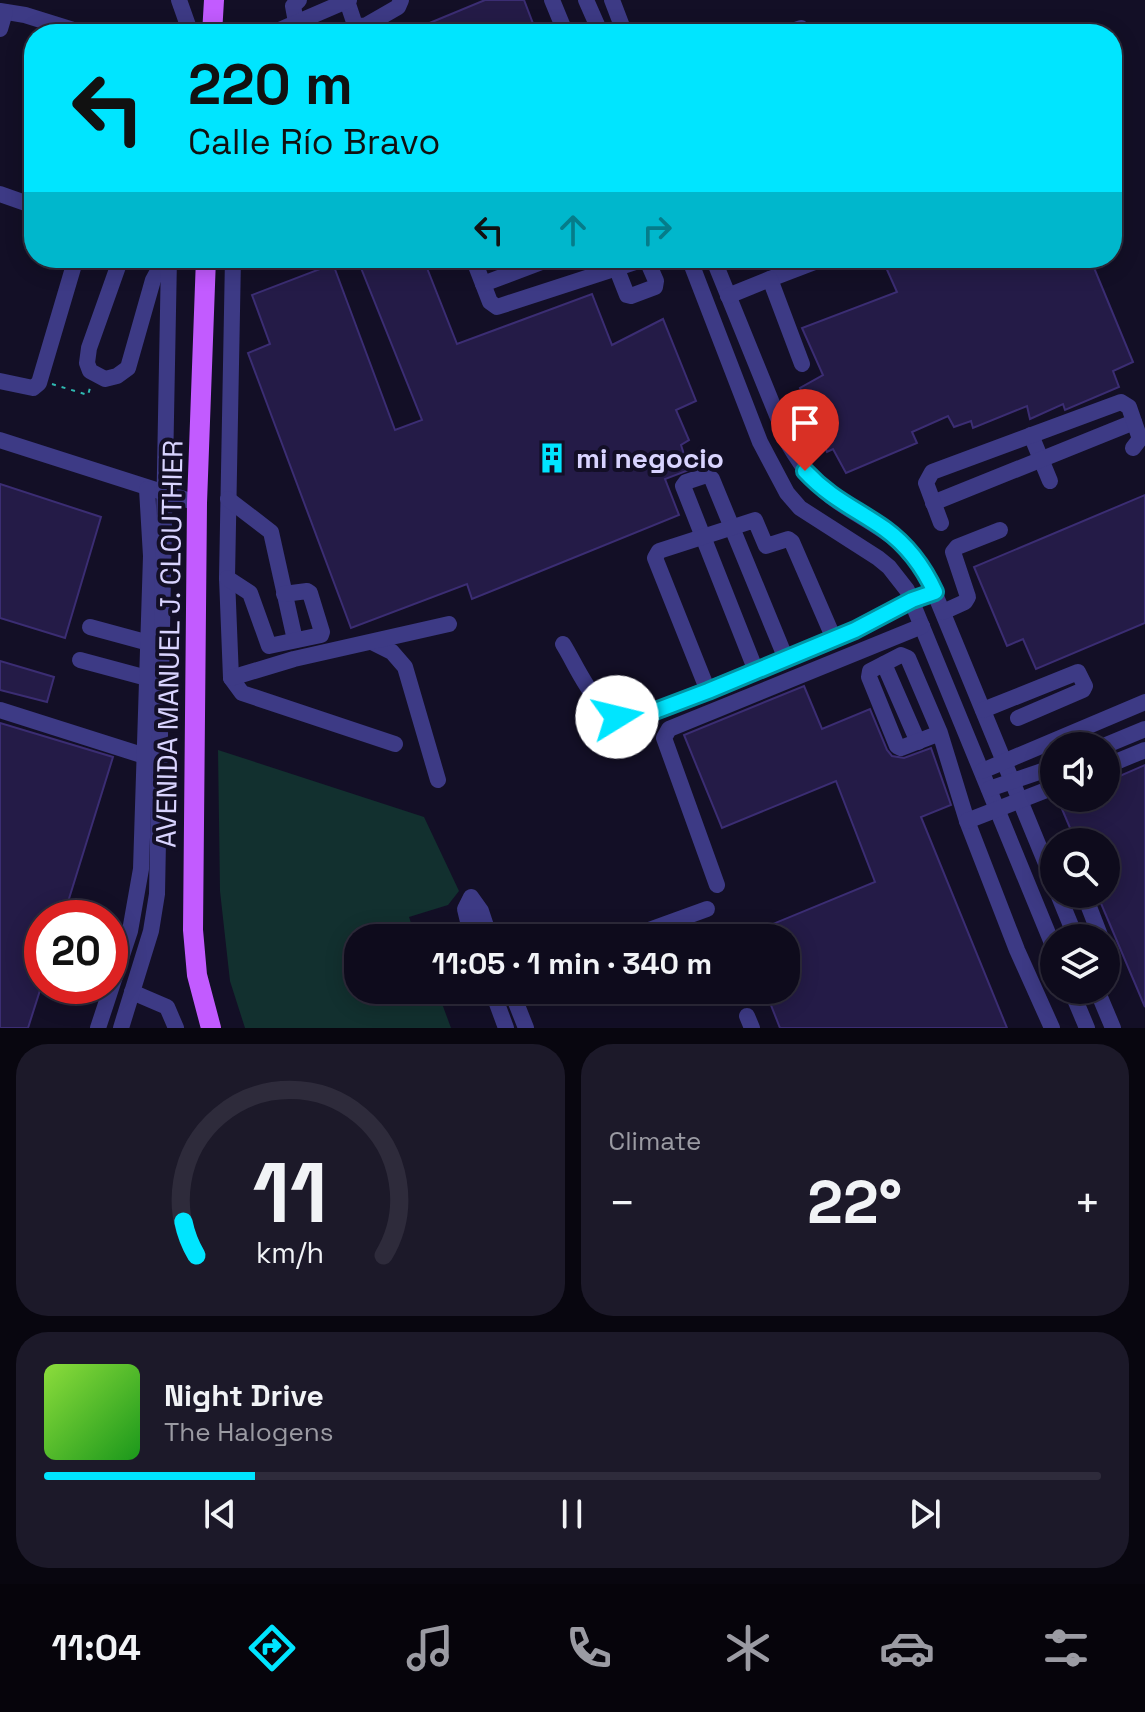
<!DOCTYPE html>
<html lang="en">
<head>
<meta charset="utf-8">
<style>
	:root { --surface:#0e0b1c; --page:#1c1929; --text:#f1f3f6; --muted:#9b9ba3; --line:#2e2b3b; --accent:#00e5ff }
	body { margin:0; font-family:"Space Grotesk",sans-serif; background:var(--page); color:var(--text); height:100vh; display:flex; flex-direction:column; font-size:30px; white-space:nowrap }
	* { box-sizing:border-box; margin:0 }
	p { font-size:26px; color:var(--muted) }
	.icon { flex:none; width:44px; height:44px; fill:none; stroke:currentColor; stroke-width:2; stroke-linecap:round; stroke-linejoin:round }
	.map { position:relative; height:1028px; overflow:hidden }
	.sheet { display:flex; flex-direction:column; gap:16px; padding:16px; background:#08060f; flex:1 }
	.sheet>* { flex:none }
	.top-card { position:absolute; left:24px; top:24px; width:1098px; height:244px; border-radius:32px; box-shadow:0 4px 20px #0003,0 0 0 2px var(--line); background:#00e5ff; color:#111; overflow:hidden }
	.fabs { position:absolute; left:1040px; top:732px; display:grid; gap:16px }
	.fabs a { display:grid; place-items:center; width:80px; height:80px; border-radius:50%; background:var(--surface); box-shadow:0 4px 20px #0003,0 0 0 2px var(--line); font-size:40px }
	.speed { position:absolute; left:24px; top:900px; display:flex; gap:16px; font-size:40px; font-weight:700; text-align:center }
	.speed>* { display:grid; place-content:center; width:104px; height:104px; border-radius:50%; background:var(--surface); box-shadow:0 4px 20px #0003,0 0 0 2px var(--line); line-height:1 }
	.speed .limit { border:12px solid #d22; background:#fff; color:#111 }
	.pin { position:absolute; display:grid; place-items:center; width:68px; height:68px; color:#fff; margin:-82px -34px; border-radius:50% 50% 50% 0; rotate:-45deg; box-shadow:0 0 8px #0007 }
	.pin .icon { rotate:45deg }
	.me { position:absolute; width:88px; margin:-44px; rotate:81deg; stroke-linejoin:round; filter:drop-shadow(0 0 6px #0008) }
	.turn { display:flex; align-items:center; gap:28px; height:168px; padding:0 32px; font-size:36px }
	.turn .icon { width:104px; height:104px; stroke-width:2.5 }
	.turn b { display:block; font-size:56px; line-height:68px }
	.lanes { display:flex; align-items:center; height:76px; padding:0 32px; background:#0003; justify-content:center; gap:40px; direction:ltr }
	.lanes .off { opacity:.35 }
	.big { font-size:60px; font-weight:600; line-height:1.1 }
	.sheet .widget { flex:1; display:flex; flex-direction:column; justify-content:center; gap:12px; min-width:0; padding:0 28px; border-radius:32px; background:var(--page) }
	.sheet .dial { align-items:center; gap:0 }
	.dial svg { height:208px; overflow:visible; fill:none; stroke:var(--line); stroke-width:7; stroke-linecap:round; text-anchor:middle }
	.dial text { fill:var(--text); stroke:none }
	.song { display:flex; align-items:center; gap:24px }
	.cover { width:96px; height:96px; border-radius:12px; background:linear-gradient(135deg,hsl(90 70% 55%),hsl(120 70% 35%)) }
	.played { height:8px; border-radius:4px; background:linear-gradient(90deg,var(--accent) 20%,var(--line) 20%) }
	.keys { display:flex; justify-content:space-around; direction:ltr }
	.heat { display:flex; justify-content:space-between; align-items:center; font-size:44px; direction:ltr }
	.sheet .tiles { flex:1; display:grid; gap:16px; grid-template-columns:1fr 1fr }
	.widget:last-child { grid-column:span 2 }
	.trip { position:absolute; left:344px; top:924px; width:456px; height:80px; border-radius:32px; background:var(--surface); box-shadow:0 4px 20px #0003,0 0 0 2px var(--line); font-weight:600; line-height:80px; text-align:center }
	.dock { display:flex; height:128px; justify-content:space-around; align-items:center; background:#06040b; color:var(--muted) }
	.dock .icon { width:56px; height:56px }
	.dock .current { color:var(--accent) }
	.dock b { font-size:36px; color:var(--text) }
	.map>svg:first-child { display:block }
</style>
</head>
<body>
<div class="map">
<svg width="1145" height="1028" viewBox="0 0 1145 1028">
	<rect width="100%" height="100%" fill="#130f26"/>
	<!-- green -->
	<path fill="#12302f" d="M218,750L424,817L459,891L448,905L409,917L416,938H358V990H437L451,1028H245L230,981L220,891Z"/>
	<!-- building -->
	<g fill="#241b47" stroke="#3b2d73" stroke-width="2">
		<path d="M485,0H524L537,34H403Z"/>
		<path d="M357,258H423L457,344L592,294L612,345L663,319L696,401L676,410L689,440L681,445L689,470L665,479L679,515L472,599L467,584L351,628L248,353L270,344L252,295L333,264L395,430L422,420Z"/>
		<path d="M894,258H1090L1133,362L1113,371L1119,387L1065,410L1063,404L1030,419L1027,406L973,428L971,421L954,427L948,416L912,432L917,443L846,473L833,449L827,452L800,388L823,375L802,328L897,292L884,263Z"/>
		<path d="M0,484L101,517L65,638L0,618Z"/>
		<path d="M1145,495V623L1036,669L1023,639L1007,646L974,567Z"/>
		<path d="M0,661L54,677L47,702L0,690Z"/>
		<path d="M804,686L822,729L870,709L887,750L892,756L904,758L931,748L951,805L921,817L1007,1028H780L765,990H786V938H739L875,882L836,781L722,828L684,735Z"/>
		<path d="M0,723L113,757L63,918H42V984L28,1028H0Z"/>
		<path d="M1145,765V1007L1097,894H1106V842H1076L1059,802L1068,798H1106V782Z"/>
	</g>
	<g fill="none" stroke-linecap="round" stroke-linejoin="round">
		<!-- path -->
		<path stroke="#2fb8b0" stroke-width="2" stroke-dasharray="4 6" stroke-linecap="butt" d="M52,384L88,395L90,388"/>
		<!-- minor -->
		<g stroke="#3d3a85" stroke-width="16">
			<path d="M179,0L191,34"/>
			<path d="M552,0L566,34"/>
			<path d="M586,0L601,34"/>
			<path d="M612,0L625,34"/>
			<path d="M347,1L355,25L365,26L398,7L401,0"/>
			<path d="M0,11L25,15L86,34"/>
			<path d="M296,22L293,6L299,0"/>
			<path d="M0,29L5,12"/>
			<path d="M270,34L349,0"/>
			<path d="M783,34L801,28"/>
			<path d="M0,194L34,206"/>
			<path d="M121,258L89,348L87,363L90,371L105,379L117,376L128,368L153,280L165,258"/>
			<path d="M233,258L227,578L231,678L242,693L395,744"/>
			<path d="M473,258L490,302L497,307L648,258"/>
			<path d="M689,258L760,442L787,493L800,508L878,558L889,567L907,590L1054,948"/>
			<path d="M713,258L789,445C803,468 816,487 838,502C875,527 903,536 928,577L1054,883"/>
			<path d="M616,267L627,295L631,296L655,287L656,281L646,258"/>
			<path d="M770,279L825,258"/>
			<path d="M483,284L552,258"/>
			<path d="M728,296L770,279L802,364"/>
			<path d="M0,381L33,388L39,383L76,258"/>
			<path d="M1031,435L1050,481"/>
			<path d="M0,440L197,503"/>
			<path d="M228,499L271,532L295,640"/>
			<path d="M933,503L1134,422"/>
			<path d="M941,523L926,483L932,472L1121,402L1129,407L1140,439L1133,448"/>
			<path d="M227,578L250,593L269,646L321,635L322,632L310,593L307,591L284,594"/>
			<path d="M943,612L965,602L968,597L953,552L957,547L1000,530"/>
			<path d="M90,627L149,643"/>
			<path d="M372,642L392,652L405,667L438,780"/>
			<path d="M563,644C580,671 596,719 634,719L855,630L912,600L935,592"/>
			<path d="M80,660L147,678"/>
			<path d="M884,664L918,742"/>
			<path d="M756,671L683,486L686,482L707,475L712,479L786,659"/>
			<path d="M231,678L294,659L449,624"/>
			<path d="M708,691L655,558L659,551L755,520L766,546L788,539L792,542L834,639"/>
			<path d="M0,710L145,756"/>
			<path d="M983,710L1078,672L1085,686L1083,690L1018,718"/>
			<path d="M940,733L901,748L897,746L869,677L870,671L901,655L908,658L940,733L967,821L1017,950L1052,1028"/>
			<path d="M1104,746L1145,729"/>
			<path d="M1106,766L1145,750"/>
			<path d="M982,771L1145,702"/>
			<path d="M989,789L1042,771"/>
			<path d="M967,821L1054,787"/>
			<path d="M717,885L664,738L669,729L922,626"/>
			<path d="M1058,894L1076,938"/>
			<path d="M1084,894L1101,938"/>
			<path d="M472,938L465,909L471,897L481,911L490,938"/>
			<path d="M627,938L707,909"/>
			<path d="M492,990L506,1028"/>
			<path d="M511,990L526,1028"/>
			<path d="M1071,990L1087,1028"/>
			<path d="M1097,990L1113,1028"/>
			<path d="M132,992L167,1007L176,1028"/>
			<path d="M747,1016L752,1028"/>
			<path d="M98,1028L130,931L141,869L151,556L147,489"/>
			<path d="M121,1028L151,931L157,894L169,258"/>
		</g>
		<!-- major -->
		<g stroke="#c25bff" stroke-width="20">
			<path d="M212,34L214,0"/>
			<path d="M206,258L197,503L193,930L197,975L211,1028"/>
		</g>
	</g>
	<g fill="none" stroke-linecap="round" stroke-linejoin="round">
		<!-- route casing -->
		<g stroke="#0095a6" stroke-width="20">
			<path id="route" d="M617,717L634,719L708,691L855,630L912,600L935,592C924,568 907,545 885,529C855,508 831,499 805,471"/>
		</g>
		<!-- route -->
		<use href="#route" stroke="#00e5ff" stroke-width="14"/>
	</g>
	<!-- icons -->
	<defs>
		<g id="building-bare" transform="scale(2.4)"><path d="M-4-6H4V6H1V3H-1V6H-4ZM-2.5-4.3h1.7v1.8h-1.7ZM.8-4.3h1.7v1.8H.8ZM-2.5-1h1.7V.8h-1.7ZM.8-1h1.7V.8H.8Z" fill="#00e5ff" stroke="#130f26" stroke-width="2.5" paint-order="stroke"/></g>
	</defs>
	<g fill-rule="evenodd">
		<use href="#building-bare" x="552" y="458"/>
	</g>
	<g text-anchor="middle" stroke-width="8" stroke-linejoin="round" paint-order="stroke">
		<!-- poi labels -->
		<g font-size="28" font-weight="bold" fill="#d9d4ff" stroke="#130f26" text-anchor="start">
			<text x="576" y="468">mi negocio</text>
		</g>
		<!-- street labels -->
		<g font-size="28" fill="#d9d4ff" stroke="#130f26">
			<text transform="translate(169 644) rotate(-89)" y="10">AVENIDA MANUEL J. CLOUTHIER</text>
		</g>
	</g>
</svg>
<div class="fabs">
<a><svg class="icon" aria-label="sound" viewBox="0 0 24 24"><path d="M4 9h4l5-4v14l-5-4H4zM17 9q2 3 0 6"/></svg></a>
<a><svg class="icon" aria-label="search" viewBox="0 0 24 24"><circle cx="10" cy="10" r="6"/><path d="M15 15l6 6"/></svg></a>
<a><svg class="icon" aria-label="layers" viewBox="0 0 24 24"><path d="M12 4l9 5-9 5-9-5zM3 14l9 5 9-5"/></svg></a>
</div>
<div class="speed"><div class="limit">20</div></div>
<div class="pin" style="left:805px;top:471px;background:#d93025"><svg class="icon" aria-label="arrive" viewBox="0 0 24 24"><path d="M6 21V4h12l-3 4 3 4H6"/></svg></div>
<svg class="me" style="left:617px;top:717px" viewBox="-20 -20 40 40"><circle r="19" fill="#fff"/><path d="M0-13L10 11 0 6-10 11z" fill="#00e5ff"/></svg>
<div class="trip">11:05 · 1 min · 340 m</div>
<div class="top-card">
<div class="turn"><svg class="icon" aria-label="left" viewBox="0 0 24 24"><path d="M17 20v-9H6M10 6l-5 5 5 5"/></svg><div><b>220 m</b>Calle Río Bravo</div></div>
<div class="lanes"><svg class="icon" aria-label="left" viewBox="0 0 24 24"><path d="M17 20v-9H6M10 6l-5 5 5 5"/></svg><svg class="icon off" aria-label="ahead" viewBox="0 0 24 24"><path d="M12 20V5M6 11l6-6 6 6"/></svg><svg class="icon off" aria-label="right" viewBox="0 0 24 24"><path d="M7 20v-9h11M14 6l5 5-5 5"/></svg></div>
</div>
</div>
<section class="sheet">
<div class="tiles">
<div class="widget dial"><svg viewBox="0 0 100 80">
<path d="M14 69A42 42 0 1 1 86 69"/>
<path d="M14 69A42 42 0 0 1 9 56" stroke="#00e5ff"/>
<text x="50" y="56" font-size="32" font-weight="700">11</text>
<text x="50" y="72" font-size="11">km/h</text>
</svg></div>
<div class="widget"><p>Climate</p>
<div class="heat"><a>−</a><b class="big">22°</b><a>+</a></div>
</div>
<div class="widget">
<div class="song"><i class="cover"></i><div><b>Night Drive</b><p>The Halogens</p></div></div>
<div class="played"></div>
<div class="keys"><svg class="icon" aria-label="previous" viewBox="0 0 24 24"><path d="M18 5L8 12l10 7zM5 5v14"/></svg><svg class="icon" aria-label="pause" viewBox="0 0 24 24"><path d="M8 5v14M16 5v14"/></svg><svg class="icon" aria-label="next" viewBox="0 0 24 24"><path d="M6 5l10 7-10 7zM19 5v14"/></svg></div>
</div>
</div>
</section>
<nav class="dock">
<b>11:04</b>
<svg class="icon current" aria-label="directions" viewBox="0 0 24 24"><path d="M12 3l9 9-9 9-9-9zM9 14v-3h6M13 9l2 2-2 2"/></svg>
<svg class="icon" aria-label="music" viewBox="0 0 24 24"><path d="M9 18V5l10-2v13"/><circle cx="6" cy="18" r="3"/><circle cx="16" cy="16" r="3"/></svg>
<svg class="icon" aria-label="phone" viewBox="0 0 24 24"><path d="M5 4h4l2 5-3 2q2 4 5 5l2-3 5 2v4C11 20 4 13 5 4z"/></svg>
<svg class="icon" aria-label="climate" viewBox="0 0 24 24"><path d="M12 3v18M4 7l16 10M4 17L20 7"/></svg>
<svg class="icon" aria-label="car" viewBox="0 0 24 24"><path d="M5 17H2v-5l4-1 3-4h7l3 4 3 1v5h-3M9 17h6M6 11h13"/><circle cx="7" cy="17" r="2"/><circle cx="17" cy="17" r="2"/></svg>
<svg class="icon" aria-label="filters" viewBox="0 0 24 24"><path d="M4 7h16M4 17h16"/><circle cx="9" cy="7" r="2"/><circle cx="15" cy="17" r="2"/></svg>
</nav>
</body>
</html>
